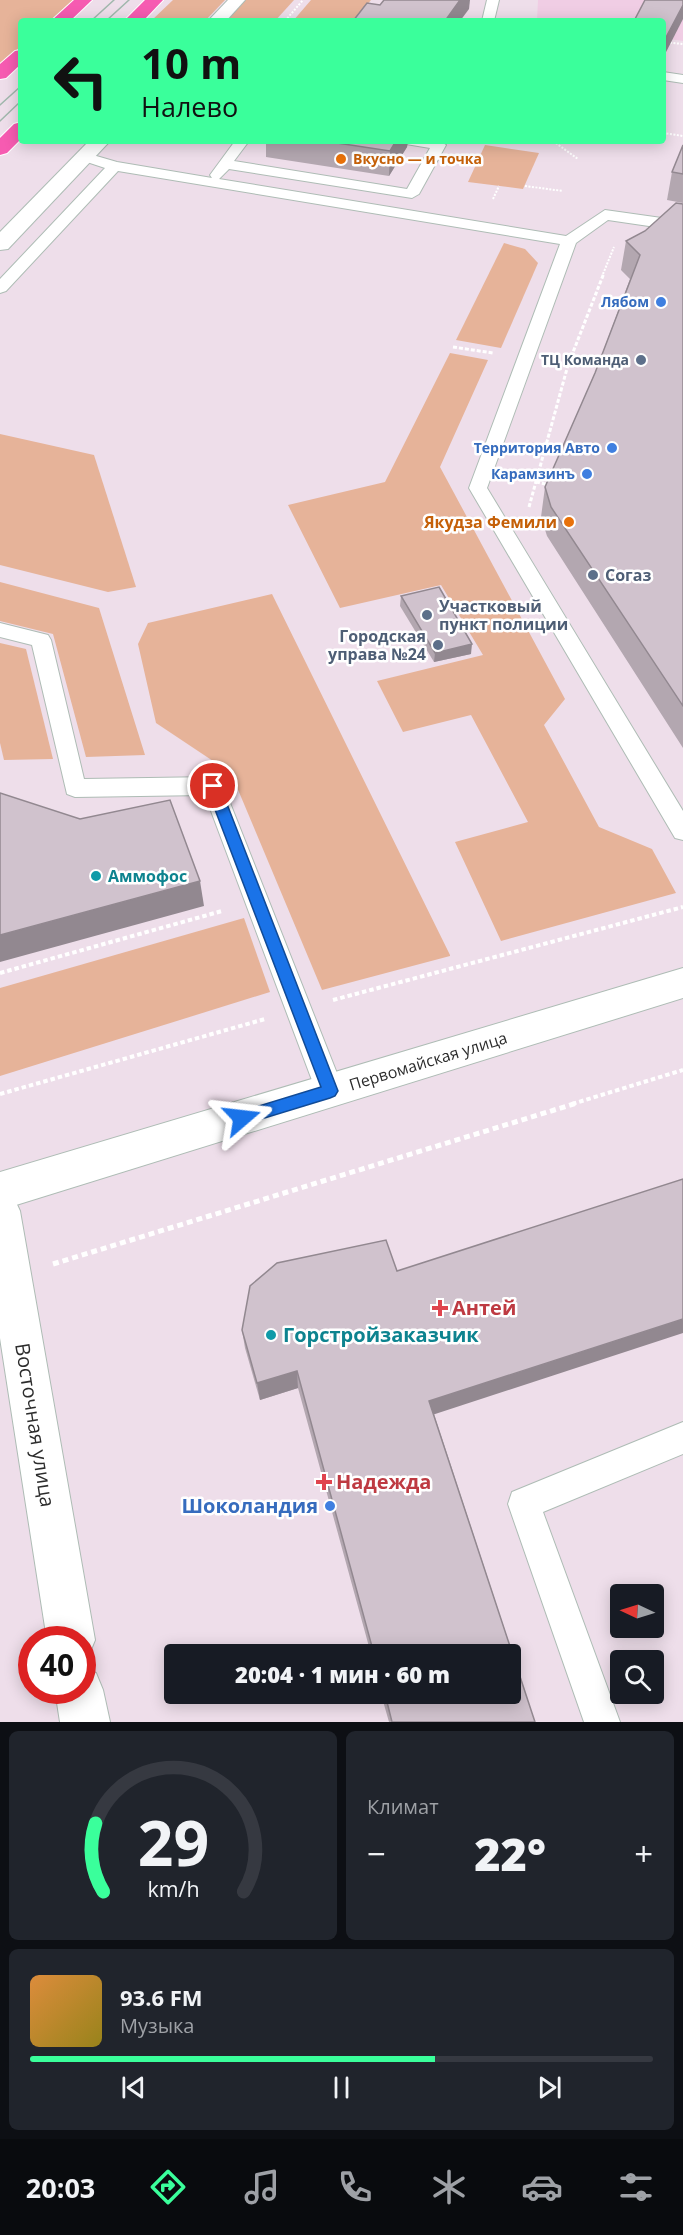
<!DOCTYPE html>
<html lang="ru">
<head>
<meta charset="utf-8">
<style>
	:root { --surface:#171b24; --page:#20242c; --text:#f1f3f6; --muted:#9ea1a6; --line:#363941; --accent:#3aff9b }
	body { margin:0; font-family:"Open Sans",sans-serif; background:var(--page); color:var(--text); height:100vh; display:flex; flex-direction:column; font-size:22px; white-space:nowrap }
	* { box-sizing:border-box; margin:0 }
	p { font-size:20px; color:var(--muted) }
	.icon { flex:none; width:33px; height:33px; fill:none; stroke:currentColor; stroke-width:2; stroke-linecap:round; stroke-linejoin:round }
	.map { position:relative; height:1722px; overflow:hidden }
	.side { display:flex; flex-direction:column; gap:9px; padding:9px; background:#0d0f14; flex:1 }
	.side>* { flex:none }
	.hud { position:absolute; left:18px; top:18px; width:648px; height:126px; border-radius:6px; box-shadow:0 3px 15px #0003; background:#3aff9b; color:#111; overflow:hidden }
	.needle { width:39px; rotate:274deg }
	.controls { position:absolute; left:610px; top:1584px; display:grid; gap:12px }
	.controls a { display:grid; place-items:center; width:54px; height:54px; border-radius:6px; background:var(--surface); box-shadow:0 3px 15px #0003; font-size:30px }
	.speed { position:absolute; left:18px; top:1626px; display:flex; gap:12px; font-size:30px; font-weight:700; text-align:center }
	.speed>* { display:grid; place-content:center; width:78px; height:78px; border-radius:50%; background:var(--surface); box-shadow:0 3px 15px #0003; line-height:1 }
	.speed .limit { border:9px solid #d22; background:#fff; color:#111 }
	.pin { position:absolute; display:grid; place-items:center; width:51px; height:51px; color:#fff; margin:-26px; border:3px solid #fff; border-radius:50%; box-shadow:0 2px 6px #0007 }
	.me { position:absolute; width:66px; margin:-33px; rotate:73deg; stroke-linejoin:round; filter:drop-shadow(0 0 4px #0008) }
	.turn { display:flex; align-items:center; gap:21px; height:126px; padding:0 24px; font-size:27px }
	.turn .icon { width:78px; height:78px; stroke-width:2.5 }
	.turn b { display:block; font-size:42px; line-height:51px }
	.big { font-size:45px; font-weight:800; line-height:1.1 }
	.side .widget { flex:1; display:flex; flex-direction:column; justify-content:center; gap:9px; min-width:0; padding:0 21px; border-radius:9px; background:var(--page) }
	.side .dial { align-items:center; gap:0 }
	.dial svg { height:156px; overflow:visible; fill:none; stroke:var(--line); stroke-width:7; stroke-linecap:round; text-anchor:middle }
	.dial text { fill:var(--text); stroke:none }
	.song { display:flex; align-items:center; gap:18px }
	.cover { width:72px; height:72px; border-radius:9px; background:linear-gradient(135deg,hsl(30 70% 55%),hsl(50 70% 35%)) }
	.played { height:6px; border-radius:3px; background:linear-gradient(90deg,var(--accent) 65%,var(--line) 65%) }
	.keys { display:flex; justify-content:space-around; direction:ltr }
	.heat { display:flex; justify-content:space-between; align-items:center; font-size:33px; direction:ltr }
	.side .tiles { flex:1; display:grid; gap:9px; grid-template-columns:1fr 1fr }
	.widget:last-child { grid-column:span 2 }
	.trip { position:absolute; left:164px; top:1644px; width:357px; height:60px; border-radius:6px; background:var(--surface); box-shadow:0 3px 15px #0003; font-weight:800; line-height:60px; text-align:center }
	.tabs { display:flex; height:96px; justify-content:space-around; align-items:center; background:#090b0e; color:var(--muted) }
	.tabs .icon { width:42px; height:42px }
	.tabs .on { color:var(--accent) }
	.tabs b { font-size:27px; color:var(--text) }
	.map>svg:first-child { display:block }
</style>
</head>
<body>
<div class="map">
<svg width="683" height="1722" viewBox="0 0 683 1722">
	<rect width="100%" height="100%" fill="#eedeea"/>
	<!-- education -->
	<path fill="#f0cde4" d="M538,0H683V41L663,38V21L537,20Z"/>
	<!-- green -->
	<g fill="#e6b399">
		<path d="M0,0H74L50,21H21V46L0,64Z"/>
		<path d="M173,0H225L205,21H151Z"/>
		<path d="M245,0H294L275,21H225Z"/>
		<path d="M311,0H371L354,21H293Z"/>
		<path d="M485,145L539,153L523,189L468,182Z"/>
		<path d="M504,243L525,249L538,263L501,348L456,340Z"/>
		<path d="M450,353L488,360L440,467L565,699L544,725L599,827L652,849L676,893L501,941L455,842L528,822L471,715L403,732L377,681L483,655L441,585L340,608L288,505L385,482Z"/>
		<path d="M0,434L94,455L136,587L108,592L0,565Z"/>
		<path d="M0,582L99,608L145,755L86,757L53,634L0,621Z"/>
		<path d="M272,594L450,955V956L322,990L231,773L156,723L138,644L148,623Z"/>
		<path d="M0,643L26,649L53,759L4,760L0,743Z"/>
		<path d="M244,918L270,992L0,1076V988Z"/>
	</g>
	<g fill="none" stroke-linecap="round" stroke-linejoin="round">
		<!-- service casing -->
		<g stroke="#aebcb5" stroke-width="2">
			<g id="service">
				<path d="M487,0H499L494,21H482Z"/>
				<path d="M663,72L683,75V83L663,80Z"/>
				<path d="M235,141H249L234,161L407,189L430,148L406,144L404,141H440L446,145L419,194L412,198L229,169L219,179L566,236L605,210L683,221V231L608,220L576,243L487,488L683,811V840L675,838L469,488L560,244L118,171L6,291L0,293V279L105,168L81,160V154L86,153L117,162L212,178L210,175Z"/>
				<path d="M0,623L48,635L51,640L84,779L213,777L221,780L344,1091L340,1100L330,1103L320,1100L316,1091L205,795L75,797L67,794L32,645L0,637Z"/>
				<path d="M683,1422V1454L543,1512L620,1722H584L508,1504L512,1492Z"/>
			</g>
		</g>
		<!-- minor casing -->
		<g stroke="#aebcb5" stroke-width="2">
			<g id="minor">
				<path d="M228,0H245L226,21H208Z"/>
				<path d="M89,141H110L8,249L0,250V232Z"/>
				<path d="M0,1192L14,1198L20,1211L95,1640L88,1657L82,1659V1640H47L0,1338Z"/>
				<path d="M82,1667L96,1673L103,1690L110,1722H60L55,1690H82Z"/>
			</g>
		</g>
		<!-- tertiary casing -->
		<g stroke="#aebcb5" stroke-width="2">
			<path id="tertiary" d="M683,968V998L0,1210V1172Z"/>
		</g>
		<!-- primary casing -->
		<g stroke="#fff" stroke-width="2">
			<g id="primary">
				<path d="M74,0H92L70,21H51Z"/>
				<path d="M145,0H163L143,21H124Z"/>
				<path d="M21,50V64L6,78L0,79V64L15,51Z"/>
				<path d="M21,122V139L7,153L0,155V138L14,124Z"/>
			</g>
		</g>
		<!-- path-far3 -->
		<g stroke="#fff" stroke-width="2" stroke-dasharray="2 1.5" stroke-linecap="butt">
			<path d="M285,21L303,0"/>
			<path d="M663,42L683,44"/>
			<path d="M663,133L683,136"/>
			<path d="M553,141L578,159"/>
			<path d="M525,186L563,191"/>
			<path d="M493,199L499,186"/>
			<path d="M603,274L614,247"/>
		</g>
		<!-- path-far2 -->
		<g stroke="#fff" stroke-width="3" stroke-dasharray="4 2" stroke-linecap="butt">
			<path d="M453,347L493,353"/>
			<path d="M536,482L550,485"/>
			<path d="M529,507L568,365L604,273"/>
		</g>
		<!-- path-far1 -->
		<g stroke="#fff" stroke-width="4" stroke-dasharray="4.5 3" stroke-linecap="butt">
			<path d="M0,973L222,911"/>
			<path d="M333,1000L683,907"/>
			<path d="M0,1094L265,1019"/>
			<path d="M572,1104L683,1070"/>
		</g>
		<!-- path -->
		<path stroke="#fff" stroke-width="5" stroke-dasharray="6 4" stroke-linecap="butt" d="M53,1264L577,1103"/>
		<!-- service -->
		<use href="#service" fill="#fff" fill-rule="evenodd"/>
		<!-- minor -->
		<use href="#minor" fill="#fff" fill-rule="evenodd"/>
		<!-- tertiary -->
		<use href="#tertiary" fill="#fff" fill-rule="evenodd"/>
		<!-- primary -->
		<use href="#primary" fill="#f65bb1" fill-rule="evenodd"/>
		<!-- tram -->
		<g stroke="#a0b7ac" stroke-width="1.5">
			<path d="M91,21L114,0"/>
			<path d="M106,21L129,0"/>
			<path d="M0,105L21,86"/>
			<path d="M0,121L21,101"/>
		</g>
	</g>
	<!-- wall -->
	<g fill="#b3a7b0">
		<path d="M266,141H408L407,147L389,176L266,157Z"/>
		<path d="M683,145V203L667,200L672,172Z"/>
		<path d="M683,204V748L547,536L541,517L545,487L595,373L630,279L621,270L626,241L645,231Z"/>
		<path d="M401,596L471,654L434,662L400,606Z"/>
		<path d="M242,1330L434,1414L535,1722H389L381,1694H510V1654H371L298,1388L260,1400L245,1348Z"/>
	</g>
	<!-- shaded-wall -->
	<g fill="#928890">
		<path d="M460,0H470L469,9L460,21H445Z"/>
		<path d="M683,5V19L663,58V43Z"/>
		<path d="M396,141H408L407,147L389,176L390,151Z"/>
		<path d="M472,644L471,654L434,662L435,653Z"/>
		<path d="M200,881L204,906L0,962V935Z"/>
		<path d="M683,1319V1333L426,1417L429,1401Z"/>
		<path d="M297,1371L298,1388L260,1400L257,1383Z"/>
	</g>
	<!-- building -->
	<g fill="#d0c2cd" stroke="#928890" stroke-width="1.5">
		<path d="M384,0H460L445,21H353L367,3L380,5Z"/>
		<path d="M645,0H683V5L663,43V21H634Z"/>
		<path d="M324,141H396L390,151Z"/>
		<path d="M683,145V174L672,172Z"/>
		<path d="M676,203L683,204V706L551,507L545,487L595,373L640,255L626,241L645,231Z"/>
		<path d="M439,587L472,644L435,653L401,596Z"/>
		<path d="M0,793L80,819L170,800L200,881L0,935Z"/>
		<path d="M683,1179V1319L429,1401L535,1722H392L385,1694H510V1654H374L297,1371L257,1383L242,1330L250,1286L277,1263L386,1240L397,1271Z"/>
	</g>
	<!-- route -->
	<path fill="#1a73e8" stroke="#114b97" stroke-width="1.5" d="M213,781L220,786L338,1091L335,1096L330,1098L242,1125L236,1123L234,1118L236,1113L321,1087L206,786Z"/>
	<!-- markers -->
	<g fill="#e8710a" stroke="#fff" stroke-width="2">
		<circle cx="341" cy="159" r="6"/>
		<circle cx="569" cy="522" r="6"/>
	</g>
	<g fill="#3f7fe0" stroke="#fff" stroke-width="2">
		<circle cx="661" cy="302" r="6"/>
		<circle cx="612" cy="448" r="6"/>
		<circle cx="587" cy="474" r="6"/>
		<circle cx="330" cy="1506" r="6"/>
	</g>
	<g fill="#5c6f8a" stroke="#fff" stroke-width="2">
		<circle cx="641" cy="360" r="6"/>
		<circle cx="593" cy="575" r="6"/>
		<circle cx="427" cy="615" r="6"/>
		<circle cx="438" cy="645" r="6"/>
	</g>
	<g fill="#0f9aa8" stroke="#fff" stroke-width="2">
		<circle cx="96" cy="876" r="6"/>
		<circle cx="271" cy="1335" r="6"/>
	</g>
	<g fill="#e0444e" stroke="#fff" stroke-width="2">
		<path d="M437 1299h6v6h6v6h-6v6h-6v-6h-6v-6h6z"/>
		<path d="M321 1473h6v6h6v6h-6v6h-6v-6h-6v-6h6z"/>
	</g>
	<g text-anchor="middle" stroke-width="5" stroke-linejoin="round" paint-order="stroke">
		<!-- far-food labels -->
		<g font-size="14" font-weight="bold" fill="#c56008" stroke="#fff" text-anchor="start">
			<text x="353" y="164">Вкусно — и точка</text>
		</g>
		<!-- far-shop labels -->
		<g font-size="14" font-weight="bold" fill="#366cbe" stroke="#fff" text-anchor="end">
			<text x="649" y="307">Лябом</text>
			<text x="600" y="453">Территория Авто</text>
			<text x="575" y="479">Карамзинъ</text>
		</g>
		<!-- far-service labels -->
		<g font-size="14" font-weight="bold" fill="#4e5e75" stroke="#fff" text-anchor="end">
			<text x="629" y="365">ТЦ Команда</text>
		</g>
		<!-- food labels -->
		<g font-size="16" font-weight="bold" fill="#c56008" stroke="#fff" text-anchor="end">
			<text x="557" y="528">Якудза Фемили</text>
		</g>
		<!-- service labels -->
		<g font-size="16" font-weight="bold" fill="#4e5e75" stroke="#fff" text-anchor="start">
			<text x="605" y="581">Согаз</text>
			<text x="439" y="612">Участковый<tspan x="439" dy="18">пункт полиции</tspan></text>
			<text x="426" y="642" text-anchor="end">Городская<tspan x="426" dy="18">управа №24</tspan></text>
		</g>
		<!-- culture labels -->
		<g font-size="16" font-weight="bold" fill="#0d838f" stroke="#fff" text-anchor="start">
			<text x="108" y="882">Аммофос</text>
		</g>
		<!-- street labels -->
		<g font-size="16" fill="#2c2c2c" stroke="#fff">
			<text transform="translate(428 1061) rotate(-17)" y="6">Первомайская улица</text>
		</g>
		<!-- near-health labels -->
		<g font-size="20" font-weight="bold" fill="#be3a42" stroke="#fff" text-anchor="start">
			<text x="452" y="1315">Антей</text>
			<text x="336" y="1489">Надежда</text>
		</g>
		<!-- near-culture labels -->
		<g font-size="20" font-weight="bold" fill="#0d838f" stroke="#fff" text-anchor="start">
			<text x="283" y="1342">Горстройзаказчик</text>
		</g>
		<!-- near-street labels -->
		<g font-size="20" fill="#2c2c2c" stroke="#fff">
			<text transform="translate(35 1425) rotate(81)" y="7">Восточная улица</text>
		</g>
		<!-- near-shop labels -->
		<g font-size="20" font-weight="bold" fill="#366cbe" stroke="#fff" text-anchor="end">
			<text x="318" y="1513">Шоколандия</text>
		</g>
	</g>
</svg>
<div class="controls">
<a><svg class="needle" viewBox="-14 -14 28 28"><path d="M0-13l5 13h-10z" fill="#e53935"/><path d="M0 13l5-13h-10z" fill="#9ea1a6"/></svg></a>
<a><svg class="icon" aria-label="search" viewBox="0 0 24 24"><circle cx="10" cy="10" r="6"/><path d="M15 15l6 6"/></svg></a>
</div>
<div class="speed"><div class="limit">40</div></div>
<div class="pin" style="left:213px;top:786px;background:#d93025"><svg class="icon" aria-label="arrive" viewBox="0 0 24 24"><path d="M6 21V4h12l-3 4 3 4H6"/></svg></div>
<svg class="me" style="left:242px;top:1118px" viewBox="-20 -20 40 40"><path d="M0-17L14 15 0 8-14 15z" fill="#1a73e8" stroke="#fff" stroke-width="4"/></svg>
<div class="trip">20:04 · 1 мин · 60 m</div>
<div class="hud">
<div class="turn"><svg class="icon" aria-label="left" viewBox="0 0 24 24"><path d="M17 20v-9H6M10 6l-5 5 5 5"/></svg><div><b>10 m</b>Налево</div></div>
</div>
</div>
<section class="side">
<div class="tiles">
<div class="widget dial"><svg viewBox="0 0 100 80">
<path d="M14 69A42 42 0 1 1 86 69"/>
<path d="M14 69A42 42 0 0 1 10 34" stroke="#3aff9b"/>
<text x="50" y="56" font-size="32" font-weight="700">29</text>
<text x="50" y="72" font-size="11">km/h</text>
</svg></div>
<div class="widget"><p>Климат</p>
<div class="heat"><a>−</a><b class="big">22°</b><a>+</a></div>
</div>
<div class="widget">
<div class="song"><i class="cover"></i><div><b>93.6 FM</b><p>Музыка</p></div></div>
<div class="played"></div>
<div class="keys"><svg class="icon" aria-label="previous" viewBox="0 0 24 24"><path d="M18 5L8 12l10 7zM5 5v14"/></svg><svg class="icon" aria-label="pause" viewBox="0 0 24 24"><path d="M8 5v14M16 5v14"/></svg><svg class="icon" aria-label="next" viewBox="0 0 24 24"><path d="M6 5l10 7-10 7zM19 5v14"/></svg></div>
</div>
</div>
</section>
<nav class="tabs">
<b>20:03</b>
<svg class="icon on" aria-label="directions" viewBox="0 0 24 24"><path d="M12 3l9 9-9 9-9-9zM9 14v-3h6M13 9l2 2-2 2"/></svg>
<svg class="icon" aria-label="music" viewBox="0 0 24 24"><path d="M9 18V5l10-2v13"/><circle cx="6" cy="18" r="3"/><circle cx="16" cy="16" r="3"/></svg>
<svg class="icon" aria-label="phone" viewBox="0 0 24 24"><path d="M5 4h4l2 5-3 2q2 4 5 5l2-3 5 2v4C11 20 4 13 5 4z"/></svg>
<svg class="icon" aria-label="climate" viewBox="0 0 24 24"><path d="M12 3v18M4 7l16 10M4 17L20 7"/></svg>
<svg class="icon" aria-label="car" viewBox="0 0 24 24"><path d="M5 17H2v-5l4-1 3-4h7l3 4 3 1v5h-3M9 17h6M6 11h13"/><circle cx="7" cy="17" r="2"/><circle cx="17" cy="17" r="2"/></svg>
<svg class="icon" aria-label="filters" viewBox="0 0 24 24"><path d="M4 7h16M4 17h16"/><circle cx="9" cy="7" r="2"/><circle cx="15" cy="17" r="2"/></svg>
</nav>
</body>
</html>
